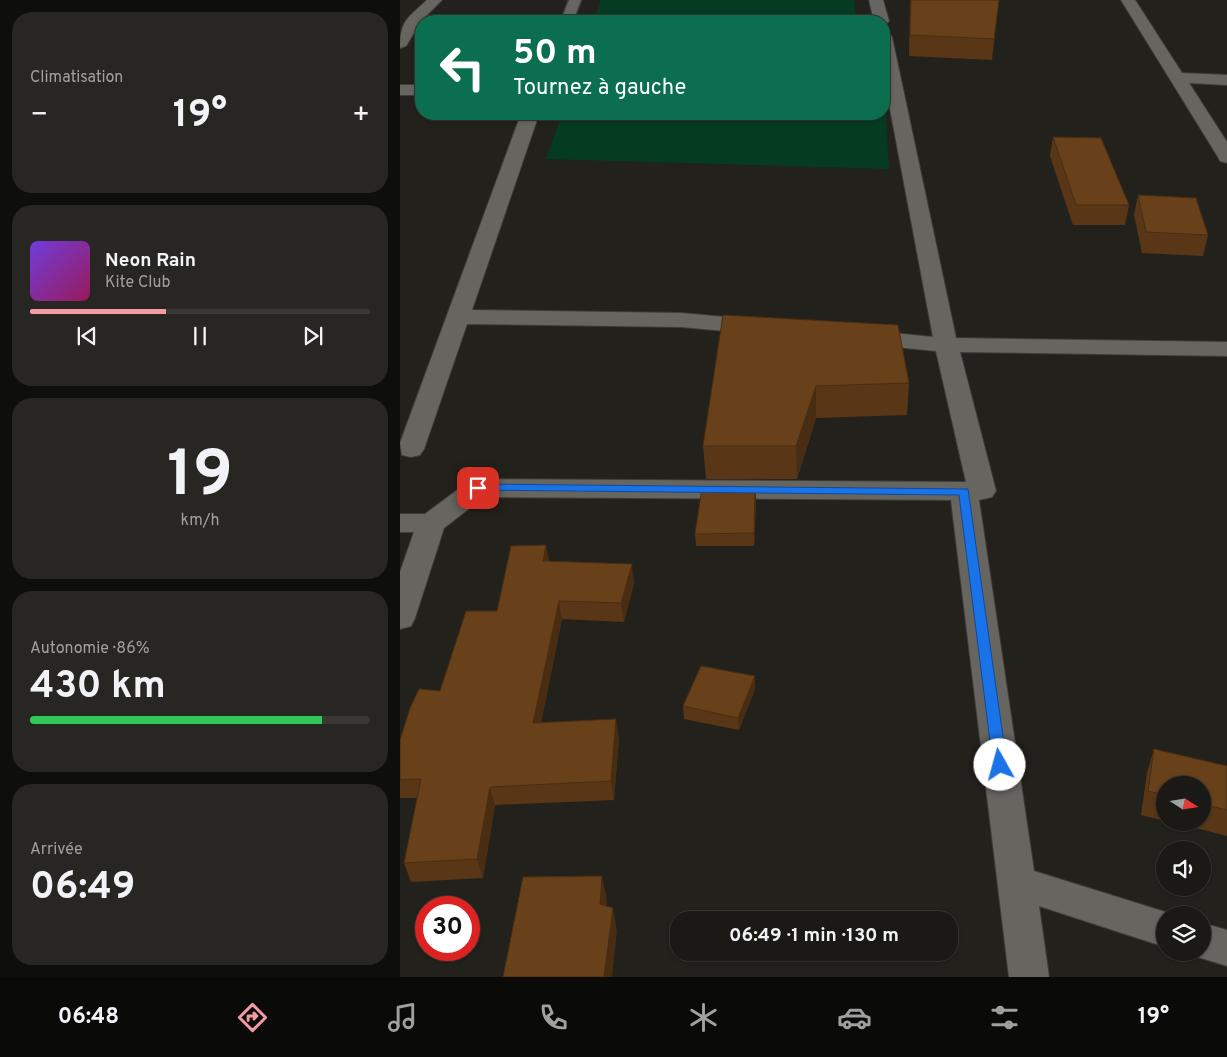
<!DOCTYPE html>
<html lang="fr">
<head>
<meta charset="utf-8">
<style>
	:root { --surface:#1a1915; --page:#272622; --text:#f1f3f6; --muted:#9fa0a0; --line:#383834; --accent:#f49aa5 }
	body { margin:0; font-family:Overpass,sans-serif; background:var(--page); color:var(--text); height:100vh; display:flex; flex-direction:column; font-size:19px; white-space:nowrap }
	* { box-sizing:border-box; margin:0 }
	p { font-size:16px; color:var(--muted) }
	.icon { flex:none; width:28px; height:28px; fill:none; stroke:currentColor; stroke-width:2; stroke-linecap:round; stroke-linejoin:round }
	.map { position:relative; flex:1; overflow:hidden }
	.side { display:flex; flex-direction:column; gap:12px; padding:12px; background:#0e0e0c; width:400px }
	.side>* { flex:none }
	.banner { position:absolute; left:15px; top:15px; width:475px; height:105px; border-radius:20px; box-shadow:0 1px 4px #0004,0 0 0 1px var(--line); background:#0b6e4f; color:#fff; overflow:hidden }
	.needle { width:32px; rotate:102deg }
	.tools { position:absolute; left:756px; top:776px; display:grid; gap:10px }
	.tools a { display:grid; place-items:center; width:55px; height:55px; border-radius:50%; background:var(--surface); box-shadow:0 1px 4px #0004,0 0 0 1px var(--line); font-size:25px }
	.speed { position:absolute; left:15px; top:896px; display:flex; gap:10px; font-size:25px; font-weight:700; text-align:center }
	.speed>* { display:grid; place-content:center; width:65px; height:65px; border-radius:50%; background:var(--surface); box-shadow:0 1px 4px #0004,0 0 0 1px var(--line); line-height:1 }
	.speed .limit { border:8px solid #d22; background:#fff; color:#111 }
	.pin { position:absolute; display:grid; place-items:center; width:42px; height:42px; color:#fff; margin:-21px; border-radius:10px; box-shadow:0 2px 8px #0006 }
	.me { position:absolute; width:55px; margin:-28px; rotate:353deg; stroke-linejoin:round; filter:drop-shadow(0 0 4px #0008) }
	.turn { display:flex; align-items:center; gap:18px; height:105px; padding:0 15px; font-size:22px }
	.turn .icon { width:65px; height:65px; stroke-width:2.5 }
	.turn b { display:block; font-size:35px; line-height:42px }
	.big { font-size:38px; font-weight:700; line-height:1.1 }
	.side .tile { flex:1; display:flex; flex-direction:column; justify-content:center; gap:8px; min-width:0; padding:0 18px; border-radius:20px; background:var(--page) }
	.side .dial { align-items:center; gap:0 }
	.dial b { font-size:65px; line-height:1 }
	.song { display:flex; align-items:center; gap:15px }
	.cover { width:60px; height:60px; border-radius:8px; background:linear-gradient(135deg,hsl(260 70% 55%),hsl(330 70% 35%)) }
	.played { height:5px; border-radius:2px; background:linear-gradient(90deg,var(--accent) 40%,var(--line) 40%) }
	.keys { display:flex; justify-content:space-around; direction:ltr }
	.heat { display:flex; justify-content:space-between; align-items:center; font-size:28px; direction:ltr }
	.charge { height:8px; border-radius:4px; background:linear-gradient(90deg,#34c759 86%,var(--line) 0) }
	.trip { position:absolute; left:270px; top:911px; width:288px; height:50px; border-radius:20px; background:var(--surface); box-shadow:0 1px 4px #0004,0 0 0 1px var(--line); font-weight:700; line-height:50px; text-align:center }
	.menu { display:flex; height:80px; justify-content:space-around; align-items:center; background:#0a0a08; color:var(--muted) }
	.menu .icon { width:35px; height:35px }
	.menu .on { color:var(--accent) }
	.menu b { font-size:22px; color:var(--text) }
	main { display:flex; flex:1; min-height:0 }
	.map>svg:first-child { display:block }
</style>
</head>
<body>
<main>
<section class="side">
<div class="tile"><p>Climatisation</p>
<div class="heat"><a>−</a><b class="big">19°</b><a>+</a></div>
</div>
<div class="tile">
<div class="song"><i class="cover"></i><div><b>Neon Rain</b><p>Kite Club</p></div></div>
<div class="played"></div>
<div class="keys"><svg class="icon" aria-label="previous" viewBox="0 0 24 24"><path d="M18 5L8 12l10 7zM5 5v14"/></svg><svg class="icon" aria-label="pause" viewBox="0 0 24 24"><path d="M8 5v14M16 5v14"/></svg><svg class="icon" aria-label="next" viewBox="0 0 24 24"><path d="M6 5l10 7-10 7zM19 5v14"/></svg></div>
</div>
<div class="tile dial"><b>19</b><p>km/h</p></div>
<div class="tile"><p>Autonomie · 86%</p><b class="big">430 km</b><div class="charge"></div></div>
<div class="tile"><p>Arrivée</p><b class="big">06:49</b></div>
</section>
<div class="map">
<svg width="827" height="977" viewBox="0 0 827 977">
	<rect width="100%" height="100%" fill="#23211c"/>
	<!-- green -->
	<g fill="#053b21">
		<path d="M201,0H454L455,21H194Z"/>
		<path d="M484,81L489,169L146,159L162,114H484Z"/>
	</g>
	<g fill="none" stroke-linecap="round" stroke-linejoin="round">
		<!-- service casing -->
		<g stroke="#3f3d3a" stroke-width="3">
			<path id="service" d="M169,0H181L173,21H161Z"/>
		</g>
		<!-- minor casing -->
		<g stroke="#3f3d3a" stroke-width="2">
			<g id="minor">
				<path d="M27,0H42L21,21L6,46L0,48C0,20 8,18 27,0Z"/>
				<path d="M469,0H483L489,21L486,24L484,25V21H474Z"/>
				<path d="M721,0H735L782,73L827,75V85L789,83L827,142V163L820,161L818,157Z"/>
				<path d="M484,32L490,34L492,37L556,338L827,342V356L560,352L596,491L592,497L579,500L634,871L775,915H765V947L639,906L649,977H609L551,500L84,497L44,528L15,618L11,626L0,629V572L14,532H0V514H25L68,482L78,479L566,482L536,351L464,344L456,342L452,337L456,332L464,330L533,337L484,77Z"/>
				<rect x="0" y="85" width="21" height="10"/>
				<path d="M121,114H139L72,310L281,313L359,320L367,322L371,327L367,332L359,334L281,327L67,324L24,449L20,455L11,457L2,455L0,443Z"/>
				<path d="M802,923L827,930V966L788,954L802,952Z"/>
			</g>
		</g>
		<!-- service -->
		<use href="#service" fill="#676560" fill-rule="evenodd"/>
		<!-- minor -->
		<use href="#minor" fill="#676560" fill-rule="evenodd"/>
	</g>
	<!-- wall -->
	<g fill="#593716">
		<path d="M510,0H599L592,60L509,56Z"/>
		<path d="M653,137L729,205L725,225H673L650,156Z"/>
		<path d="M738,195L808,235L803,256L742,253L734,215Z"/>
		<path d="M323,315L509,383L507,415L416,418L397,479H306L303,446Z"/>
		<path d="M355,488L356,501L354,546H296L295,534Z"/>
		<path d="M146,545L149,561L234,583L224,622L162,619L141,723L219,738L214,800L95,805L83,878L11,882L4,863L17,798H0V740L40,691Z"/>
		<path d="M355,689L339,730L284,719L283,706Z"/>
		<path d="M754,749L827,766V836L773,822H802V785H765V821L741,815L747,773Z"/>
	</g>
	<!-- shaded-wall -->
	<g fill="#492d12">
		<path d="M416,386V418L397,479L396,446Z"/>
		<path d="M355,488L356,501L354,546V533Z"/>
		<path d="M146,545L149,564L143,561Z"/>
		<path d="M232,564L234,583L224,622L221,603Z"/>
		<path d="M159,601L162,619L137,742L133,723Z"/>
		<path d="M355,676V689L339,730L338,718Z"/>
		<path d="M216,719L219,738L214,800L211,781Z"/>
		<path d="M90,787L95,805L83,878L77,859Z"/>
		<path d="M202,876L207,900L205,928L200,904Z"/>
		<path d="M213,908L217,931L212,977H204Z"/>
	</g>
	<!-- building -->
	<g fill="#684019" stroke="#492d12">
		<path d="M511,0H599L594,39L510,35Z"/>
		<path d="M653,137L701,138L729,205H676Z"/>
		<path d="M738,195L796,198L808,235L746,232Z"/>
		<path d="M323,315L498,325L509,383L416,386L396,446H303Z"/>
		<path d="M302,488H355L354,533L295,534Z"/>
		<path d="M146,545L143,561L232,564L221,603L159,601L133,723L216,719L211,781L90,787L77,859L4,863L21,779L0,780V740L10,708L19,689L40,691L66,611H97L111,546Z"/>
		<path d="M301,666L355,676L338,718L283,706Z"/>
		<path d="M754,749L827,766V810L802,804V785H765V795L748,791Z"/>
		<path d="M202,876L200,904L213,908L204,977H103L123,877Z"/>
	</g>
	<!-- route -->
	<path fill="#1a73e8" stroke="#114b97" d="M78,484L568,489L607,765L605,769L600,771L595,769L593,765L559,495L74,490L72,488Z"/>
</svg>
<div class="tools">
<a><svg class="needle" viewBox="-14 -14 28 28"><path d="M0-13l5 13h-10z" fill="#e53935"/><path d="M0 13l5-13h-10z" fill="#9fa0a0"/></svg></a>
<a><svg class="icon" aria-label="sound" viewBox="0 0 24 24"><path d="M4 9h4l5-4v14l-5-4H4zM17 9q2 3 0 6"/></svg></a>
<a><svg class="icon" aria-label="layers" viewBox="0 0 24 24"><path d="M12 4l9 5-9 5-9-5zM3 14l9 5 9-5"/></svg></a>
</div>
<div class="speed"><div class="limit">30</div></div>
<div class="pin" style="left:78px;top:488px;background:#d93025"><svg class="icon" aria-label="arrive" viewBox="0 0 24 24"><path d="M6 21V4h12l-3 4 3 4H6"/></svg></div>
<svg class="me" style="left:600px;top:765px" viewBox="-20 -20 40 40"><circle r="19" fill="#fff"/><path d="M0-13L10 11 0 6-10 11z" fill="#1a73e8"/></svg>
<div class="trip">06:49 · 1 min · 130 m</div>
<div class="banner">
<div class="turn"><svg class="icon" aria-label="left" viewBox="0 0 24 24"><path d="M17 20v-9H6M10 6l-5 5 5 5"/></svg><div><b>50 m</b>Tournez à gauche</div></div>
</div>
</div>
</main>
<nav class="menu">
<b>06:48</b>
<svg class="icon on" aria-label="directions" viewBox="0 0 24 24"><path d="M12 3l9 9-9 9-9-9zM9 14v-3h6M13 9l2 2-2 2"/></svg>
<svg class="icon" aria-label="music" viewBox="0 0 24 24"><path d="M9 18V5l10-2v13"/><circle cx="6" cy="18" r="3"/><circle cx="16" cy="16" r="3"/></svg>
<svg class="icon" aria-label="phone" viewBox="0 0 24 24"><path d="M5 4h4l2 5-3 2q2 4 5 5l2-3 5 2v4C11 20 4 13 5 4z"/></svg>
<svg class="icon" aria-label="climate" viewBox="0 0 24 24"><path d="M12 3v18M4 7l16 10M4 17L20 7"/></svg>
<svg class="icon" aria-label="car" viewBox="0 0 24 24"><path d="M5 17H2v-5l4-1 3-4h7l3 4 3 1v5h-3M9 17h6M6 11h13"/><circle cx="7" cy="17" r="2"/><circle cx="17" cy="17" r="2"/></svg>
<svg class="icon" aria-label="filters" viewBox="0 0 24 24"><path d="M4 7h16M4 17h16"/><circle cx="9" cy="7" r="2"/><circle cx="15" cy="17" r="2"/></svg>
<b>19°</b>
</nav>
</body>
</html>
